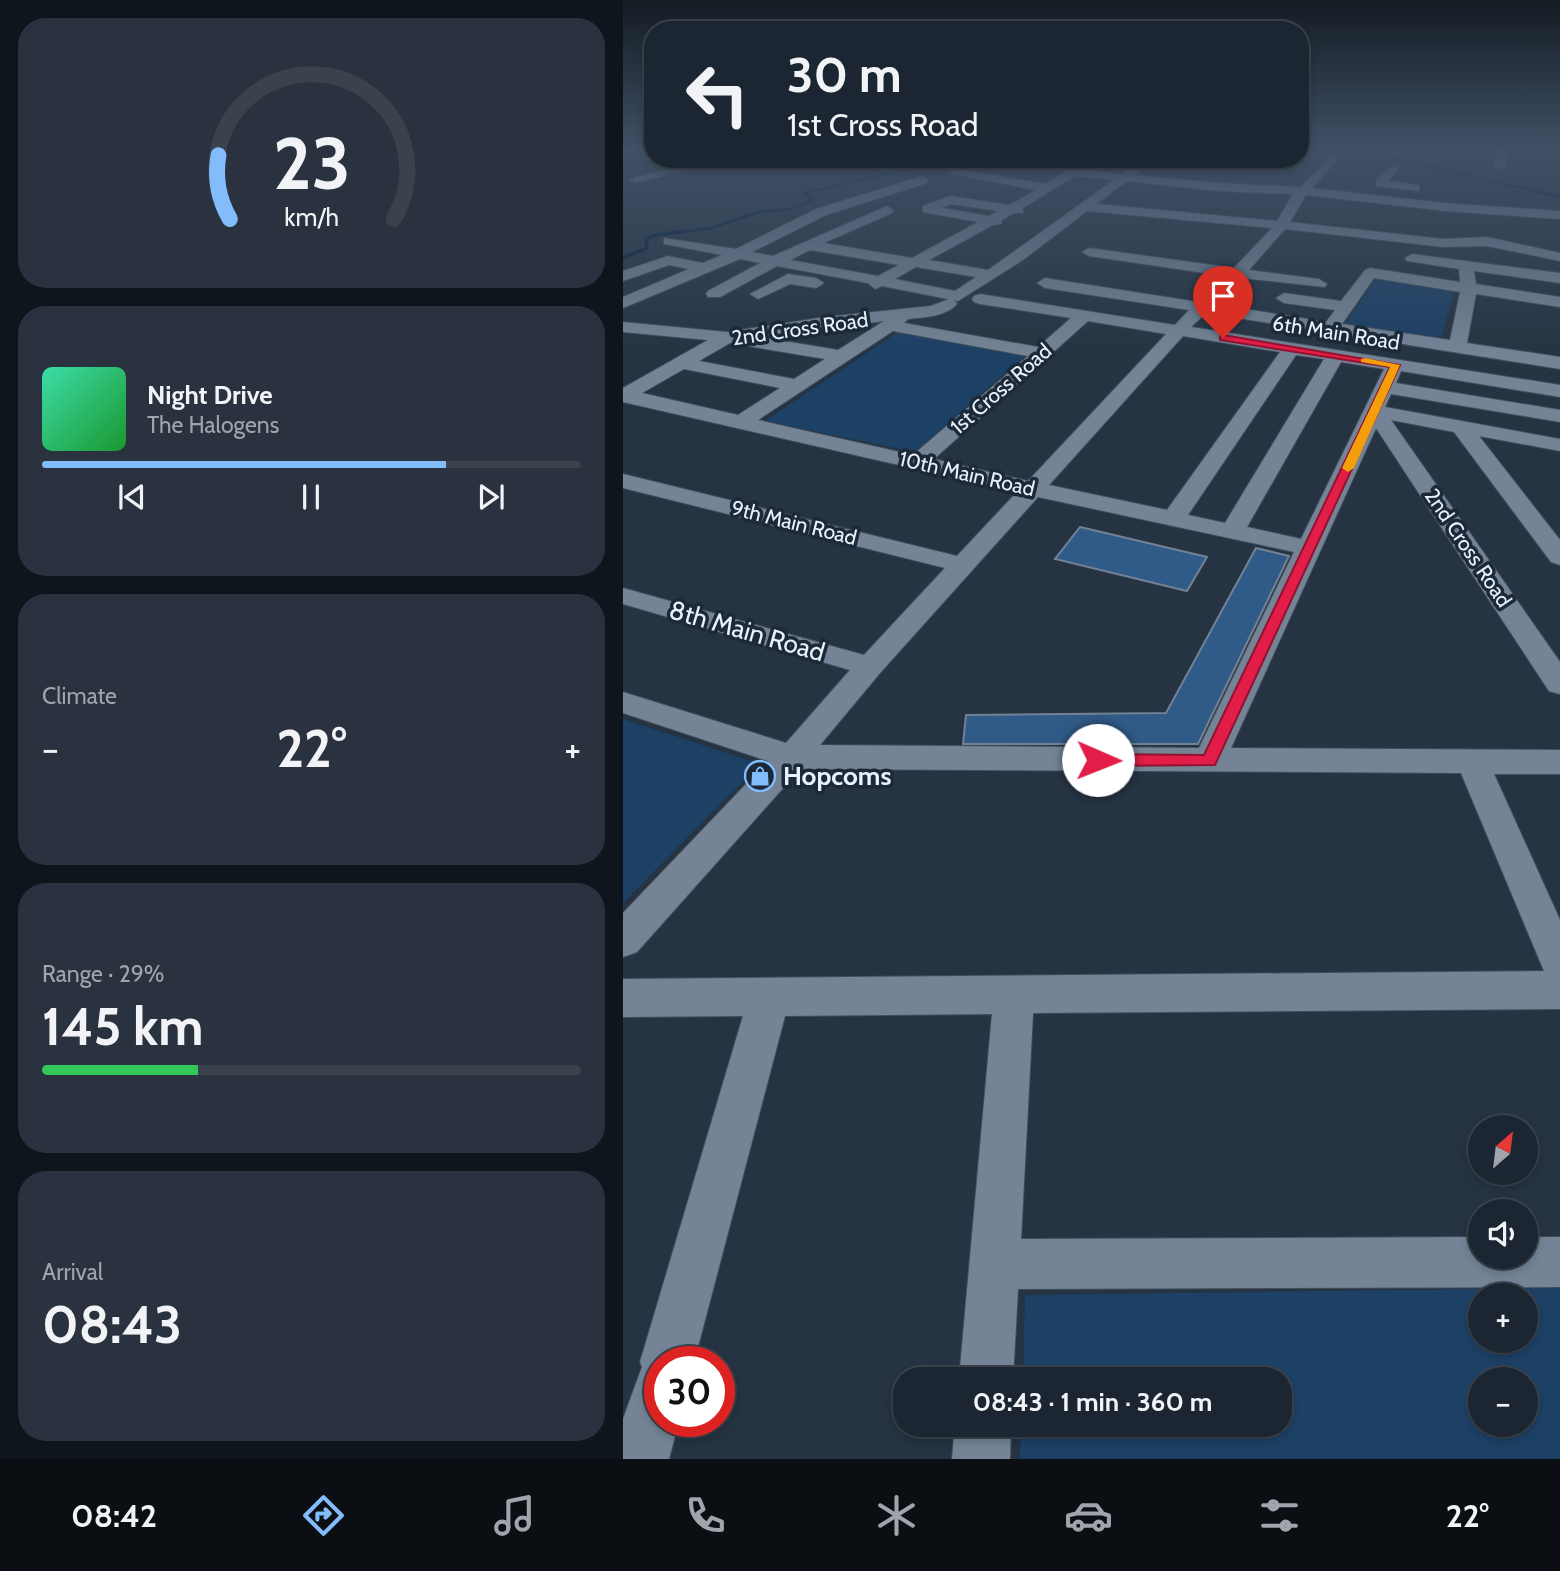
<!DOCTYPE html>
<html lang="en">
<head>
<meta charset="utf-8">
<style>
	:root { --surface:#1c2632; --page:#29323e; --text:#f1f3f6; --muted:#a0a5ac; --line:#3a434d; --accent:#83bcfb }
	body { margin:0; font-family:Cabin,sans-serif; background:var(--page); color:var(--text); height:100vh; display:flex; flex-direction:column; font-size:26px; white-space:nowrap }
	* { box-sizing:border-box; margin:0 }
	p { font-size:23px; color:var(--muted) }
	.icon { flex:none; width:38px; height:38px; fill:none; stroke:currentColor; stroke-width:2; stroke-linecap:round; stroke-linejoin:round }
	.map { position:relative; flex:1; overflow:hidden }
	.details { display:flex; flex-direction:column; gap:18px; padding:18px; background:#0f151c; width:623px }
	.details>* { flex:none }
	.hud { position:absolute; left:21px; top:21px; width:665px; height:147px; border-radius:28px; box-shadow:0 4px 10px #0003,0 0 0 2px var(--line); background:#1c2632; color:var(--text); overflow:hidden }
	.needle { width:46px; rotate:28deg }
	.controls { position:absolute; left:845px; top:1115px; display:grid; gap:14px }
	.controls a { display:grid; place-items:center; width:70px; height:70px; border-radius:50%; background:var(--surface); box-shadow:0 4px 10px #0003,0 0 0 2px var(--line); font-size:35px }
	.speed { position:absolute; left:21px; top:1346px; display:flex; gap:14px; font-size:35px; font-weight:700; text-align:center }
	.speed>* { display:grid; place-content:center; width:91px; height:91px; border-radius:50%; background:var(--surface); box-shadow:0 4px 10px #0003,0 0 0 2px var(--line); line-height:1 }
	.speed .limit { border:10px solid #d22; background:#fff; color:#111 }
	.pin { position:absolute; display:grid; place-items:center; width:60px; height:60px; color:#fff; margin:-72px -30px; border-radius:50% 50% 50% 0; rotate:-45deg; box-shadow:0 0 7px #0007 }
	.pin .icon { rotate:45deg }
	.me { position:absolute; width:77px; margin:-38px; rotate:91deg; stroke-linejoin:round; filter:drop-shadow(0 0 5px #0008) }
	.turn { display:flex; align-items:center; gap:24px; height:147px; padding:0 28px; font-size:32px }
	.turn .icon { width:91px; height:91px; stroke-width:2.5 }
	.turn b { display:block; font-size:49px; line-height:60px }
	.big { font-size:52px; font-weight:700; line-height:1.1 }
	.details .widget { flex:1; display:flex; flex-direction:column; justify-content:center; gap:10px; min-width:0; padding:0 24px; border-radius:28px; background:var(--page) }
	.details .dial { align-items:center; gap:0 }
	.dial svg { height:182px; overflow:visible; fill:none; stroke:var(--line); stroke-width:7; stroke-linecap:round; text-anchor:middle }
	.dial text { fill:var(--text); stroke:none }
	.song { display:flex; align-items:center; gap:21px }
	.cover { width:84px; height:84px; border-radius:10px; background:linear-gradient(135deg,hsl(160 70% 55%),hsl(130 70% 35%)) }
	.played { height:7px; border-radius:4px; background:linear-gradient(90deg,var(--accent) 75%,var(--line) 75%) }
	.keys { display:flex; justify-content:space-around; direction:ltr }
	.heat { display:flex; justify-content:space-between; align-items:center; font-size:38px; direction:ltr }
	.charge { height:10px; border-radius:5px; background:linear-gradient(90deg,#34c759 29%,var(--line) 0) }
	.trip { position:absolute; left:270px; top:1367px; width:399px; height:70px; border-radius:28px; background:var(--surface); box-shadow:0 4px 10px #0003,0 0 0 2px var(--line); font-weight:700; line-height:70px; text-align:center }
	.tabs { display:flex; height:112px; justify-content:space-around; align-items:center; background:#0b0f14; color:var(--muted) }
	.tabs .icon { width:49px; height:49px }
	.tabs .on { color:var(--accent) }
	.tabs b { font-size:32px; color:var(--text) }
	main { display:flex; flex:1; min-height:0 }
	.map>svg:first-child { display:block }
</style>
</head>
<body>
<main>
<section class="details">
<div class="widget dial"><svg viewBox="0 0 100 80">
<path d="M14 69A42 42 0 1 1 86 69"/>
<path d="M14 69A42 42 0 0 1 9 41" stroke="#83bcfb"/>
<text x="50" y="56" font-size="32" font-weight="700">23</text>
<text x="50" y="72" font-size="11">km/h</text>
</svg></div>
<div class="widget">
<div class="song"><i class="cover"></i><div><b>Night Drive</b><p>The Halogens</p></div></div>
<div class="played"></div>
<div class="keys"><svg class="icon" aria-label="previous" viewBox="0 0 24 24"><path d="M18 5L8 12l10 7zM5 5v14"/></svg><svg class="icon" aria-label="pause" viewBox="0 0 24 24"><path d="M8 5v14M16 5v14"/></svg><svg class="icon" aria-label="next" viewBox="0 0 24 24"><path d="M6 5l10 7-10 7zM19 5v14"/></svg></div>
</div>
<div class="widget"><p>Climate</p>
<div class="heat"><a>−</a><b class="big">22°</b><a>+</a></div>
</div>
<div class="widget"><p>Range · 29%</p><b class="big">145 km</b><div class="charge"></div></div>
<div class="widget"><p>Arrival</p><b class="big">08:43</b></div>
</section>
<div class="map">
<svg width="937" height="1459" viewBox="0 0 937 1459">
	<rect width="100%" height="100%" fill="#253342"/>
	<!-- green -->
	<g fill="#1d4065" fill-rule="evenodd">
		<path d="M754,277L832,289L818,339L721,325Z"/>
		<path d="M275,332L403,355L292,452L142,421Z"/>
		<path d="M0,719L137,764L0,903Z"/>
		<path d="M937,1288V1459H397L398,1425L656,1424V1379H400L402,1295ZM858,1295H903V1340H858ZM858,1379H903V1424H858Z"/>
	</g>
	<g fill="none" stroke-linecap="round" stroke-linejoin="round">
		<!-- stream-far1 -->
		<g stroke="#001e3d" stroke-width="2.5">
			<path d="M712,150L775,159L937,197"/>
			<path d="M172,159L191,162L219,159"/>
			<path d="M50,233L88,228L136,212L168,209L191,199L181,193L284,169"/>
		</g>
		<!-- stream -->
		<path stroke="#001e3d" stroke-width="3.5" d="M0,258L24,248L23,240L28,236L63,231"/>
	</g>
	<!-- building -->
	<g fill="#305a87" stroke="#728294" stroke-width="2">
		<path d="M457,527L584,557L564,591L432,559Z"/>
		<path d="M633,548L666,556L575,744H340L343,715L543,713Z"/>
	</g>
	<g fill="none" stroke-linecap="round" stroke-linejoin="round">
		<!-- minor casing -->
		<g stroke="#434e5b" stroke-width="2">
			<g id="minor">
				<path d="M0,150H9L0,154Z"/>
				<path d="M873,150H883L882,169L872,167Z"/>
				<path d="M710,155L716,158L689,188L822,203L937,211V219L822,211L683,195L667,222L820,239L864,237L937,253V261L864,246L820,247L662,229L626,270L696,279L704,284L702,287L618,278L591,304L703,322L712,310L661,303L653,298L661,293L718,301L742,270L747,268L837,282L836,269L784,261L782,258L789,254L937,273V283L851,271L853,284L937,297V307L853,294L844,343L937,357V369L583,313L568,327L937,385V397L778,371L773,383L937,410V422L768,394L762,407L937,439V451L856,436L937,540V565L928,562L831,432L768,420L937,662V694L926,691L753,428L608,748L937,750V774H871L937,920V1009L410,1013L398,1239L858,1237V1256H903V1237H937V1287L395,1289L390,1379H336L369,1014L162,1016L71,1362H37V1421H56L46,1459H0V1419L19,1367L17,1362L120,1016L0,1017V979L921,971L838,773L177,769L14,952L0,957V913L145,761L0,713V692L163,743L227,670L0,604V588L241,655L322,568L0,488V474L334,556L394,492L0,402V388L85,340L0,332V322L104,332L202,317L308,306L326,299L332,301L334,304C322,317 302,317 285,319L281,323L415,347L448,318L357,304L351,302L349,299L351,296L357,294L552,325L566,310L422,288L414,283L422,278L575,302L602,276L466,256L459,252L466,248L611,268L649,228L464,211L400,260L335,301L259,286L252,289L245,283L154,266L97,297H85L83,294L85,291L137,263L117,259L0,308V297L66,269L46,265L0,281V271L45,256L80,263L99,255L41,244V238L113,249L193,209L300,176L306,180L304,183L203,215L129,252L150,256L264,206L270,210L269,213L201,243L289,258L355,222L300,212V206L327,196L387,205L413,190L329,174L327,172L333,169L423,184L463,159L474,161L462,170L499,174L512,164L496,159H525L528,162L512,175L595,183L677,187ZM452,176L491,180L365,270L306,260L370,225L378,224L379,220L391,213H400V208ZM504,181L595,191L670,194L654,221L473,204ZM328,204L375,211L366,216L319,208ZM187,250L276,265L255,276L167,260ZM293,267L353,277L332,291L272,279ZM751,278L837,292L827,340L719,324ZM261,321L215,350L137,337ZM465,321L543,334L405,481L311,459ZM270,331L405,356L290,455L135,420ZM560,336L657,352L544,510L426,485ZM107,343L202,359L171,379L76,361ZM673,355L701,359L602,523L565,515ZM718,362L761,369L678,539L624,527ZM61,369L157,388L115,415L19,393ZM415,497L671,552L576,748L197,745L257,673Z"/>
				<path d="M84,159H105L12,183L6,179Z"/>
				<path d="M771,164L777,167L765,181L796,185V191L753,186V180Z"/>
				<path d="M165,274L193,278L201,283L193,288L167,284L135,299L127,294Z"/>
				<path d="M332,1424H388L387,1459H329Z"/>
			</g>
		</g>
		<!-- minor -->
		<use href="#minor" fill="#748496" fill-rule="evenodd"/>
	</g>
	<!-- sky -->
	<linearGradient id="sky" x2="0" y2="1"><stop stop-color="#141c24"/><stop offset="0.42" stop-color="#405065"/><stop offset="1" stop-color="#405065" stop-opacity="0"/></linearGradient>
	<rect width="937" height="355" fill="url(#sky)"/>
	<!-- route -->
	<path fill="#e11d48" stroke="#92132f" stroke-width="2" d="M600,335L777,365L592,765L475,766L467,760L475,754L581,755L767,367L597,340V336Z"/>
	<!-- slow -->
	<path fill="#f59e0b" d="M742,358L777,365L731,468L725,472L719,468L767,367L738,362V359Z"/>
	<!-- icons -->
	<defs>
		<g id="shop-ring" transform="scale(1.575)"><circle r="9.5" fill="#1c2938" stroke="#83bcfb" stroke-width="1.5"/><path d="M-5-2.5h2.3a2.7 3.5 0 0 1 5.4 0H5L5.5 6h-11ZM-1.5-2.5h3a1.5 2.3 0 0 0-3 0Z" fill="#83bcfb"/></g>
	</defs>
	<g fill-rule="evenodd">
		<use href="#shop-ring" x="137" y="776"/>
	</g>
	<g text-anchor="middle" stroke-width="7" stroke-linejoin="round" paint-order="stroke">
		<!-- far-street labels -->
		<g font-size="21" fill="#e9f1fc" stroke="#1c2938">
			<text transform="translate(177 329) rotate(-8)" y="7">2nd Cross Road</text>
			<text transform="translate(713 333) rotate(9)" y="7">6th Main Road</text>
			<text transform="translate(378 389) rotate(-41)" y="7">1st Cross Road</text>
			<text transform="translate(344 474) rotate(13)" y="7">10th Main Road</text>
			<text transform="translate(171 523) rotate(14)" y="7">9th Main Road</text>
			<text transform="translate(845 548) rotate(56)" y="7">2nd Cross Road</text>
		</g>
		<!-- street labels -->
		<g font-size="26" fill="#e9f1fc" stroke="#1c2938">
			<text transform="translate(124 631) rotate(16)" y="9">8th Main Road</text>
		</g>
		<!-- poi labels -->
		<g font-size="26" font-weight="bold" fill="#e9f1fc" stroke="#1c2938" text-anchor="start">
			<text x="160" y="785">Hopcoms</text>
		</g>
	</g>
</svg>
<div class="controls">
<a><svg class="needle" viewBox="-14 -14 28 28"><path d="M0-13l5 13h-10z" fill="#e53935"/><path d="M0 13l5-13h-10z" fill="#a0a5ac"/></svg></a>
<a><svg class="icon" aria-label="sound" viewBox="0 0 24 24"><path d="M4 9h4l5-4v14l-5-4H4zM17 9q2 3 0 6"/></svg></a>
<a>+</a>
<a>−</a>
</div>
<div class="speed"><div class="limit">30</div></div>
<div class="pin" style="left:600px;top:338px;background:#d93025"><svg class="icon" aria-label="arrive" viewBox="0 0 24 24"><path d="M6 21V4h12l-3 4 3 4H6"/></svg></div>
<svg class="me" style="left:475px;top:760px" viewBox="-20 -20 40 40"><circle r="19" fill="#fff"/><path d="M0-13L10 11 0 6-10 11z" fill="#e11d48"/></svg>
<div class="trip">08:43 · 1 min · 360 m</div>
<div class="hud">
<div class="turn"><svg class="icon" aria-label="left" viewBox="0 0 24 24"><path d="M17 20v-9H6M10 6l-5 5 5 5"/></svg><div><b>30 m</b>1st Cross Road</div></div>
</div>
</div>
</main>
<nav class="tabs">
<b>08:42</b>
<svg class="icon on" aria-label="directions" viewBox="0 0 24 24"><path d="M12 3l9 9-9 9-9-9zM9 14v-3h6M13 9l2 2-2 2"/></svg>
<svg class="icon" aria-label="music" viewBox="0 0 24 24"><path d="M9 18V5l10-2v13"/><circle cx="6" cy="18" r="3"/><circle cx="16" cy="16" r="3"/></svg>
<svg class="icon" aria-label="phone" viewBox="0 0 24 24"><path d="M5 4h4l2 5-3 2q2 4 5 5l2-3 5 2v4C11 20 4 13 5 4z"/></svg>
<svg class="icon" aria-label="climate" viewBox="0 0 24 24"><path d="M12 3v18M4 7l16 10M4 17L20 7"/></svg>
<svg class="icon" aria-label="car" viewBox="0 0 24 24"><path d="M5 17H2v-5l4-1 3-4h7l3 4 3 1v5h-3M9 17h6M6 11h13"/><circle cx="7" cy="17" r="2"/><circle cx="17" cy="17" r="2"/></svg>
<svg class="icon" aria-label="filters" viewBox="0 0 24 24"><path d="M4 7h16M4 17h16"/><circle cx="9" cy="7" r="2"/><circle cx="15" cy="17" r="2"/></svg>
<b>22°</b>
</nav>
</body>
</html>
